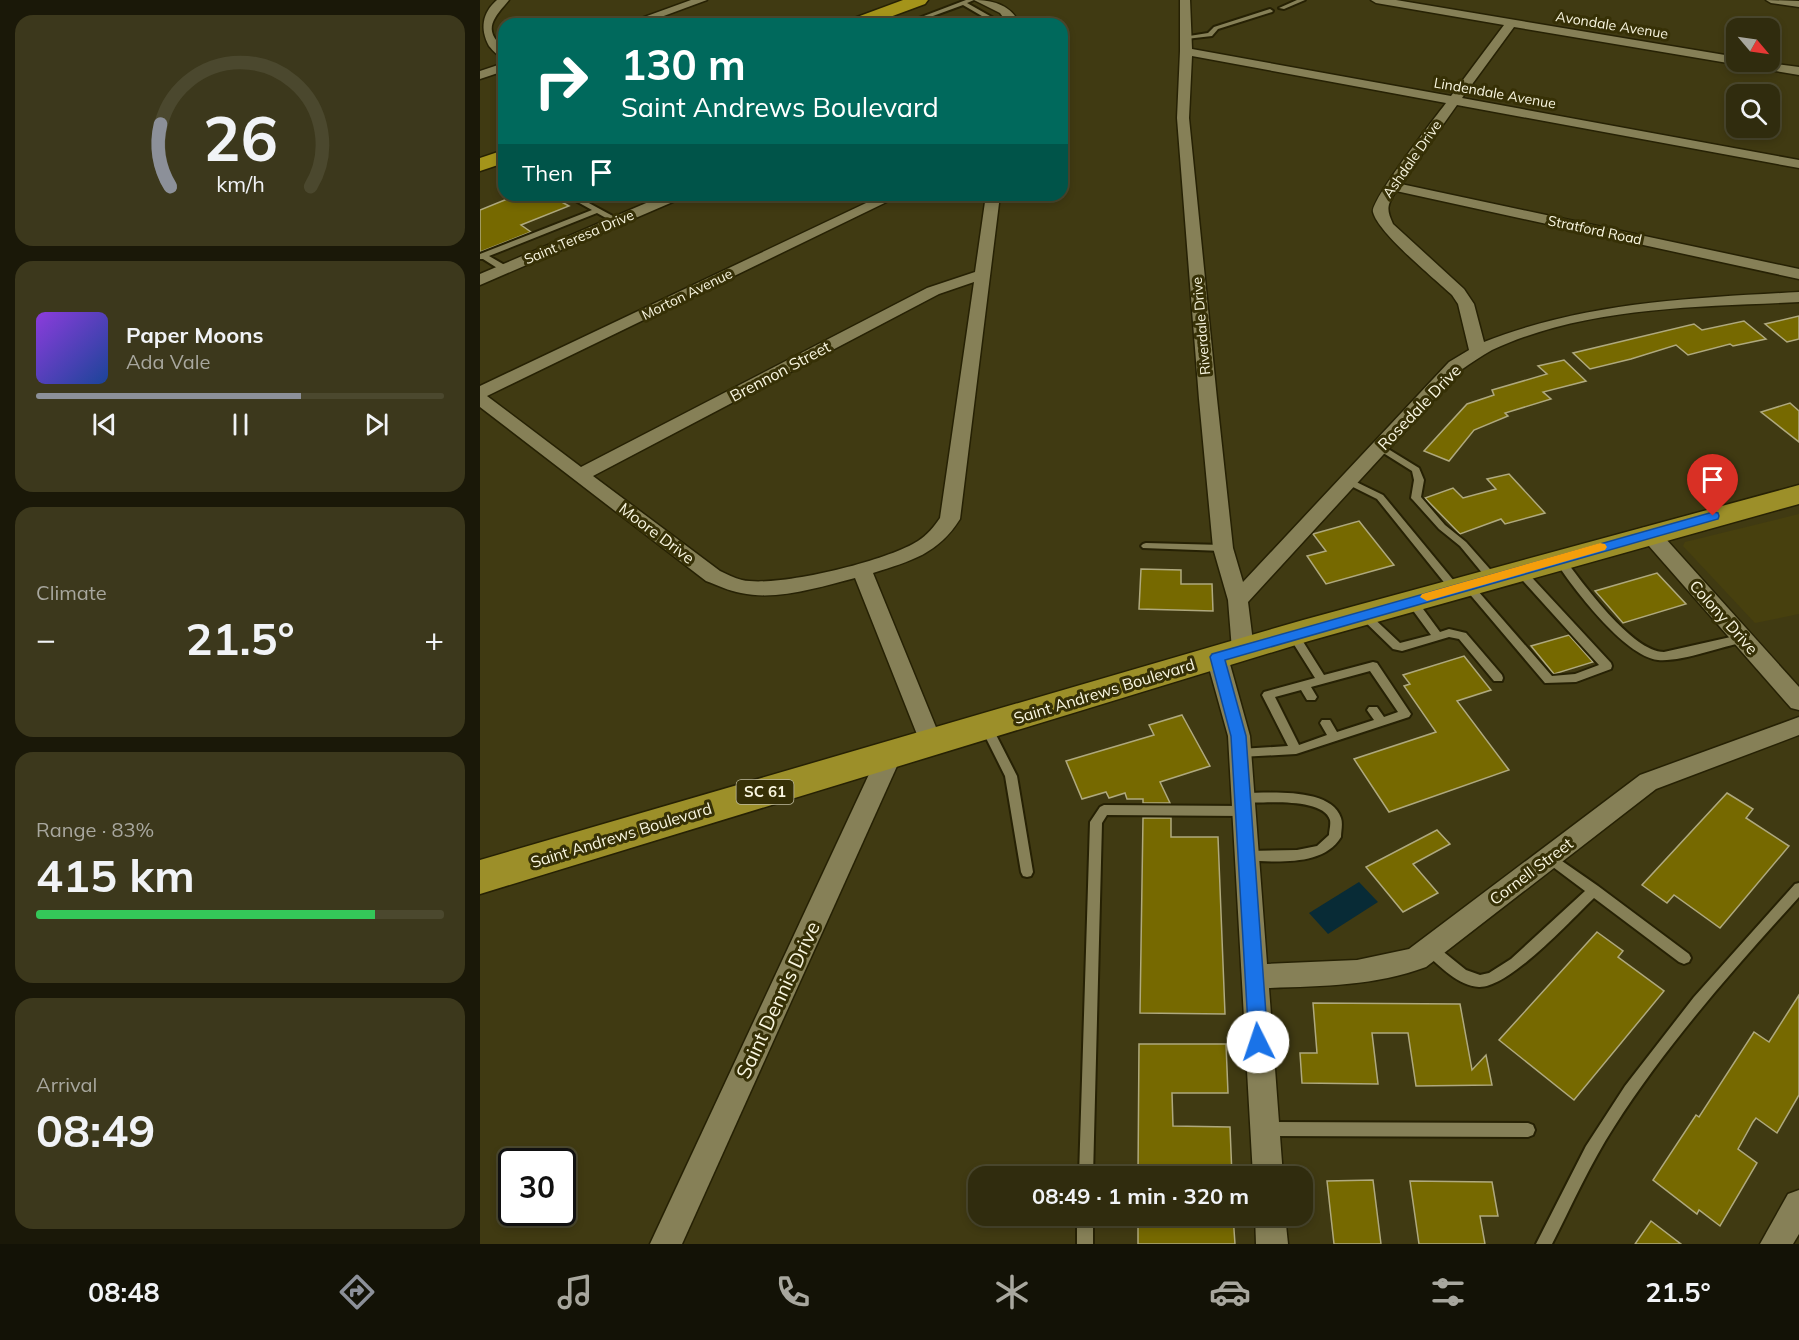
<!DOCTYPE html>
<html lang="en">
<head>
<meta charset="utf-8">
<style>
	:root { --surface:#302c0e; --page:#3c381c; --text:#f1f3f6; --muted:#a8a79e; --line:#4b482e; --accent:#8c9099 }
	body { margin:0; font-family:Mulish,sans-serif; background:var(--page); color:var(--text); height:100vh; display:flex; flex-direction:column; font-size:22px; white-space:nowrap }
	* { box-sizing:border-box; margin:0 }
	p { font-size:20px; color:var(--muted) }
	.icon { flex:none; width:33px; height:33px; fill:none; stroke:currentColor; stroke-width:2; stroke-linecap:round; stroke-linejoin:round }
	.map { position:relative; flex:1; overflow:hidden }
	.side { display:flex; flex-direction:column; gap:15px; padding:15px; background:#1a1808; width:480px }
	.side>* { flex:none }
	.guide { position:absolute; left:18px; top:18px; width:570px; height:183px; border-radius:18px; box-shadow:0 3px 9px #0003,0 0 0 2px var(--line); background:#00695c; color:#fff; overflow:hidden }
	.needle { width:39px; rotate:119deg }
	.buttons { position:absolute; left:1246px; top:18px; display:grid; gap:12px }
	.buttons a { display:grid; place-items:center; width:54px; height:54px; border-radius:12px; background:var(--surface); box-shadow:0 3px 9px #0003,0 0 0 2px var(--line); font-size:30px }
	.speed { position:absolute; left:18px; top:1148px; display:flex; gap:12px; font-size:30px; font-weight:700; text-align:center }
	.speed>* { display:grid; place-content:center; width:78px; height:78px; border-radius:50%; background:var(--surface); box-shadow:0 3px 9px #0003,0 0 0 2px var(--line); line-height:1 }
	.speed .limit { border:3px solid #111; border-radius:9px; background:#fff; color:#111 }
	.pin { position:absolute; display:grid; place-items:center; width:51px; height:51px; color:#fff; margin:-62px -26px; border-radius:50% 50% 50% 0; rotate:-45deg; box-shadow:0 0 6px #0007 }
	.pin .icon { rotate:45deg }
	.me { position:absolute; width:66px; margin:-33px; rotate:356deg; stroke-linejoin:round; filter:drop-shadow(0 0 4px #0008) }
	.turn { display:flex; align-items:center; gap:21px; height:126px; padding:0 24px; font-size:27px }
	.turn .icon { width:78px; height:78px; stroke-width:2.5 }
	.turn b { display:block; font-size:42px; line-height:51px }
	.then { display:flex; align-items:center; height:57px; padding:0 24px; background:#0003; gap:12px; font-size:22px }
	.big { font-size:45px; font-weight:700; line-height:1.1 }
	.side .card { flex:1; display:flex; flex-direction:column; justify-content:center; gap:9px; min-width:0; padding:0 21px; border-radius:18px; background:var(--page) }
	.side .dial { align-items:center; gap:0 }
	.dial svg { height:156px; overflow:visible; fill:none; stroke:var(--line); stroke-width:7; stroke-linecap:round; text-anchor:middle }
	.dial text { fill:var(--text); stroke:none }
	.song { display:flex; align-items:center; gap:18px }
	.cover { width:72px; height:72px; border-radius:9px; background:linear-gradient(135deg,hsl(270 70% 55%),hsl(220 70% 35%)) }
	.played { height:6px; border-radius:3px; background:linear-gradient(90deg,var(--accent) 65%,var(--line) 65%) }
	.keys { display:flex; justify-content:space-around; direction:ltr }
	.heat { display:flex; justify-content:space-between; align-items:center; font-size:33px; direction:ltr }
	.charge { height:9px; border-radius:4px; background:linear-gradient(90deg,#34c759 83%,var(--line) 0) }
	.trip { position:absolute; left:488px; top:1166px; width:345px; height:60px; border-radius:18px; background:var(--surface); box-shadow:0 3px 9px #0003,0 0 0 2px var(--line); font-weight:700; line-height:60px; text-align:center }
	.menu { display:flex; height:96px; justify-content:space-around; align-items:center; background:#131206; color:var(--muted) }
	.menu .icon { width:42px; height:42px }
	.menu .selected { color:var(--accent) }
	.menu b { font-size:27px; color:var(--text) }
	main { display:flex; flex:1; min-height:0 }
	.map>svg:first-child { display:block }
</style>
</head>
<body>
<main>
<section class="side">
<div class="card dial"><svg viewBox="0 0 100 80">
<path d="M14 69A42 42 0 1 1 86 69"/>
<path d="M14 69A42 42 0 0 1 9 37" stroke="#8c9099"/>
<text x="50" y="56" font-size="32" font-weight="700">26</text>
<text x="50" y="72" font-size="11">km/h</text>
</svg></div>
<div class="card">
<div class="song"><i class="cover"></i><div><b>Paper Moons</b><p>Ada Vale</p></div></div>
<div class="played"></div>
<div class="keys"><svg class="icon" aria-label="previous" viewBox="0 0 24 24"><path d="M18 5L8 12l10 7zM5 5v14"/></svg><svg class="icon" aria-label="pause" viewBox="0 0 24 24"><path d="M8 5v14M16 5v14"/></svg><svg class="icon" aria-label="next" viewBox="0 0 24 24"><path d="M6 5l10 7-10 7zM19 5v14"/></svg></div>
</div>
<div class="card"><p>Climate</p>
<div class="heat"><a>−</a><b class="big">21.5°</b><a>+</a></div>
</div>
<div class="card"><p>Range · 83%</p><b class="big">415 km</b><div class="charge"></div></div>
<div class="card"><p>Arrival</p><b class="big">08:49</b></div>
</section>
<div class="map">
<svg width="1319" height="1244" viewBox="0 0 1319 1244">
	<rect width="100%" height="100%" fill="#403a12"/>
	<!-- built -->
	<path fill="#47400e" d="M1319,514V614L1275,623L1203,546L1205,542Z"/>
	<!-- water -->
	<path fill="#082b36" d="M879,882L898,902L848,934L829,913Z"/>
	<!-- building -->
	<g fill="#766900" stroke="#afa97e" stroke-width="1.5">
		<path d="M37,195H69L89,206L41,225L51,232L0,252V210Z"/>
		<path d="M1319,316V339L1307,342L1285,324Z"/>
		<path d="M1264,321L1286,339L1253,346L1250,344L1208,355L1196,345L1151,359L1110,369L1093,353L1214,324L1222,330Z"/>
		<path d="M1084,360L1106,381L1063,392L1071,399L1025,413L1028,416L994,430L969,461L944,451L987,404L1014,395L1012,390L1067,374L1058,366Z"/>
		<path d="M1310,403L1319,411V442L1281,412Z"/>
		<path d="M1029,474L1065,513L1025,524L1021,519L980,534L945,498L973,488L983,498L1016,489L1007,479Z"/>
		<path d="M879,521L914,565L846,584L827,556L846,551L833,534Z"/>
		<path d="M661,569L701,570V584H732L733,611L659,609Z"/>
		<path d="M1177,573L1206,604L1143,623L1115,591Z"/>
		<path d="M1089,635L1113,662L1074,674L1051,646Z"/>
		<path d="M984,656L1011,690L977,701L1029,770L909,812L874,759L956,732L924,686L930,684L923,675Z"/>
		<path d="M702,715L730,766L680,782L690,803H663V799H647L645,793L629,798L626,792L602,799L586,761L674,735L669,725Z"/>
		<path d="M1247,793L1273,809L1266,818L1309,846L1240,928L1194,895L1187,903L1162,885Z"/>
		<path d="M663,818H691V837H738L745,1014L660,1013Z"/>
		<path d="M957,830L970,844L933,864L958,893L923,912L886,867Z"/>
		<path d="M1117,932L1143,951L1138,957L1184,991L1094,1100L1019,1040Z"/>
		<path d="M1319,995V1095L1297,1133L1276,1118L1273,1122L1258,1149L1277,1163L1240,1226L1219,1210L1217,1214L1173,1180L1216,1115L1219,1117L1274,1032L1289,1042Z"/>
		<path d="M833,1003L980,1004L992,1070L1006,1055L1012,1085L936,1086L928,1033H892L898,1084L822,1083L820,1053H837Z"/>
		<path d="M659,1044H746L748,1093H692L693,1126L750,1127L752,1176H658Z"/>
		<path d="M893,1180L901,1244H854L847,1181Z"/>
		<path d="M930,1181L1012,1182L1018,1216H1000L1005,1244H939Z"/>
		<path d="M658,1215H753L755,1244H658Z"/>
		<path d="M1171,1221L1201,1244H1155Z"/>
	</g>
	<g fill="none" stroke-linecap="round" stroke-linejoin="round">
		<!-- service casing -->
		<g stroke="#262104" stroke-width="4">
			<g id="service">
				<path d="M486,0H494L487,3L517,20L537,23H514L483,5L431,24H423Z"/>
				<path d="M817,0H825L804,9L799,8Z"/>
				<path d="M790,9L793,11L792,12L738,29L732,36L706,39L703,37L728,33L734,27Z"/>
				<path d="M85,195H94L142,221L135,223L117,213L9,256L28,267V271H22L3,259H0V254L112,210Z"/>
				<path d="M900,444L939,468L944,480L941,497L965,525L986,542L1016,576L1017,578L1016,580H1008L980,546L959,529L933,500L931,498L934,480L932,471L897,449L895,447L897,445Z"/>
				<path d="M868,478L903,495L979,587L980,589L979,591H971L897,499L865,483L863,481L865,479Z"/>
				<path d="M666,543L743,545L748,548L743,551L663,548L661,546L663,544Z"/>
				<path d="M1079,556L1083,557C1102,582 1152,652 1184,652L1264,634L1269,638L1264,642C1241,647 1201,662 1178,660C1144,656 1092,587 1074,559Z"/>
				<path d="M1039,567L1043,568L1131,663L1132,666L1131,669L1096,682L1065,683L982,585L987,581L991,583L1072,676L1095,674L1119,665L1035,572L1034,570Z"/>
				<path d="M931,597L935,598L960,632L969,629L986,633L1022,675L1023,678L1022,681H1014L979,639L969,637L922,651L913,649L878,615L883,611L887,612L920,643L951,635L926,601Z"/>
				<path d="M813,631L817,632L844,675L893,662L897,663L931,714L929,717L816,754L760,757L756,756L754,753L756,750L760,749L808,746L782,695L784,692L835,678L808,635ZM890,671L918,712L904,717L897,707H889L887,710L894,720L857,732L850,720H842L840,723L847,735L819,745L795,697L821,690L827,700H835L837,697L831,687Z"/>
				<path d="M506,722L510,723L537,776L553,872L551,876L547,877L543,876L541,872L525,776L500,726L502,723Z"/>
				<path d="M763,793C789,793 851,787 861,818C863,824 861,831 861,837C843,867 797,861 767,861L763,860L761,856L763,852L767,851L817,850L837,846L849,835C849,831 851,825 850,820C843,797 782,803 763,803L759,801L757,798L759,795Z"/>
				<path d="M624,805L763,806L767,808L769,811L767,814L763,816L627,815L622,823L613,1176H599L610,822L620,807Z"/>
				<path d="M1069,852L1118,886L1209,954L1211,958L1209,962L1204,964L1199,962L1114,898C1091,920 1029,988 999,987C978,986 960,966 945,953L943,949L945,945L950,943L955,945L986,970L1000,975L1009,973L1031,959L1105,891L1065,861L1063,857L1065,853Z"/>
				<path d="M1319,883V897C1253,970 1187,1044 1134,1127C1110,1164 1092,1205 1072,1244H1056L1106,1146L1145,1086L1214,997L1315,884Z"/>
				<path d="M788,1122L1048,1123L1053,1125L1055,1130L1053,1135L1048,1137L788,1136L783,1134L781,1129L783,1124Z"/>
				<rect x="597" y="1215" width="16" height="29"/>
			</g>
		</g>
		<!-- minor casing -->
		<g stroke="#262104" stroke-width="3">
			<g id="minor">
				<path d="M17,0H29C15,17 1,29 24,48V58C18,56 13,51 9,46C0,29 2,13 17,0Z"/>
				<path d="M211,0H227L162,24H145Z"/>
				<path d="M494,0C513,0 531,5 540,24H528L520,13Z"/>
				<path d="M700,0H710L712,49L971,96L1024,25L896,3L891,0H916L1257,57V62H1282L1319,67V75L1034,27L982,98L1319,160V168L977,105L921,184L1319,269V279L916,191C907,205 906,209 913,224L984,289L994,304L1004,342C1105,302 1212,298 1319,292V302C1218,307 1106,306 1012,350C1001,356 991,363 981,370L768,602L774,650L771,655L763,658L755,655L752,650L748,600L733,548L719,399L697,118L700,51ZM712,56L966,103C954,119 890,201 893,212C898,233 954,278 972,295L978,304L989,350L969,362L763,582L753,548L737,399L709,118Z"/>
				<path d="M1286,0L1319,1V7L1291,3Z"/>
				<path d="M24,63V71L0,79V71Z"/>
				<path d="M185,195H204L202,198L0,285V274Z"/>
				<path d="M403,195H421L7,396L101,467L447,288L495,272L506,195H520L480,519C458,554 431,561 393,573L462,742L459,748L451,751L443,748L440,742L375,578C340,587 297,601 261,593C249,591 237,585 226,581L0,407V386ZM494,282L460,518C454,527 447,535 438,541C407,561 297,588 262,580C254,578 247,574 240,571L113,476L459,294Z"/>
				<path d="M1169,527L1176,528L1319,687V710L1311,708L1162,538L1159,533L1162,528Z"/>
				<path d="M737,649L745,651L748,657L770,736L787,964L877,960L929,949L1160,775L1319,717V735L1176,789L946,967C895,986 843,986 789,988L803,1176H773L748,736L726,657L729,651Z"/>
				<path d="M410,746L418,749L422,755L202,1244H170L398,755L402,749Z"/>
				<path d="M1319,1190V1234L1313,1244H1280L1308,1194Z"/>
				<path d="M775,1215H805L808,1244H776Z"/>
			</g>
		</g>
		<!-- primary casing -->
		<g stroke="#262104" stroke-width="3">
			<path id="primary" d="M1319,485V504L829,641L0,894V860L823,620Z"/>
		</g>
		<!-- trunk casing -->
		<g stroke="#262104" stroke-width="3">
			<g id="trunk">
				<path d="M423,0H448L445,4L391,24H366L369,20Z"/>
				<path d="M24,150V163L0,171V158Z"/>
			</g>
		</g>
		<!-- service -->
		<use href="#service" fill="#868057" fill-rule="evenodd"/>
		<!-- minor -->
		<use href="#minor" fill="#868057" fill-rule="evenodd"/>
		<!-- primary -->
		<use href="#primary" fill="#9c8f29" fill-rule="evenodd"/>
		<!-- trunk -->
		<use href="#trunk" fill="#a4941a" fill-rule="evenodd"/>
	</g>
	<!-- route -->
	<path fill="#1a73e8" stroke="#114b97" stroke-width="1.5" d="M1233,512L1238,513L1239,516L1238,519L745,660L766,736L788,1042L785,1048L778,1050L772,1048L769,1042L751,736L730,657L732,654Z"/>
	<!-- slow -->
	<path fill="#f59e0b" d="M1120,543L1125,544L1127,547L1125,550L947,601L940,597L942,594Z"/>
	<g text-anchor="middle" stroke-width="6" stroke-linejoin="round" paint-order="stroke">
		<!-- far-street labels -->
		<g font-size="14" fill="#f9f6e0" stroke="#363006">
			<text transform="translate(1132 25) rotate(9)" y="5">Avondale Avenue</text>
			<text transform="translate(1015 93) rotate(10)" y="5">Lindendale Avenue</text>
			<text transform="translate(932 159) rotate(-55)" y="5">Ashdale Drive</text>
			<text transform="translate(1115 230) rotate(12)" y="5">Stratford Road</text>
			<text transform="translate(99 237) rotate(-23)" y="5">Saint Teresa Drive</text>
			<text transform="translate(207 294) rotate(-26)" y="5">Morton Avenue</text>
			<text transform="translate(721 326) rotate(-95)" y="5">Riverdale Drive</text>
		</g>
		<!-- shield labels -->
		<rect fill="#363006" stroke="#bebb9f" stroke-width="1.5" x="256.5" y="780" width="57" height="24" rx="4.5"/>
		<g font-size="15" font-weight="bold" fill="#f9f6e0">
			<text x="285" y="797">SC 61</text>
		</g>
		<!-- street labels -->
		<g font-size="16" fill="#f9f6e0" stroke="#363006">
			<text transform="translate(300 371) rotate(-28)" y="6">Brennon Street</text>
			<text transform="translate(939 407) rotate(-46)" y="6">Rosedale Drive</text>
			<text transform="translate(177 533) rotate(37)" y="6">Moore Drive</text>
			<text transform="translate(1244 617) rotate(48)" y="6">Colony Drive</text>
			<text transform="translate(624 691) rotate(-17)" y="6">Saint Andrews Boulevard</text>
			<text transform="translate(141 835) rotate(-17)" y="6">Saint Andrews Boulevard</text>
			<text transform="translate(1051 871) rotate(-37)" y="6">Cornell Street</text>
		</g>
		<!-- near-street labels -->
		<g font-size="20" fill="#f9f6e0" stroke="#363006">
			<text transform="translate(298 1000) rotate(-65)" y="7">Saint Dennis Drive</text>
		</g>
	</g>
</svg>
<div class="buttons">
<a><svg class="needle" viewBox="-14 -14 28 28"><path d="M0-13l5 13h-10z" fill="#e53935"/><path d="M0 13l5-13h-10z" fill="#a8a79e"/></svg></a>
<a><svg class="icon" aria-label="search" viewBox="0 0 24 24"><circle cx="10" cy="10" r="6"/><path d="M15 15l6 6"/></svg></a>
</div>
<div class="speed"><div class="limit">30</div></div>
<div class="pin" style="left:1233px;top:516px;background:#d93025"><svg class="icon" aria-label="arrive" viewBox="0 0 24 24"><path d="M6 21V4h12l-3 4 3 4H6"/></svg></div>
<svg class="me" style="left:778px;top:1042px" viewBox="-20 -20 40 40"><circle r="19" fill="#fff"/><path d="M0-13L10 11 0 6-10 11z" fill="#1a73e8"/></svg>
<div class="trip">08:49 · 1 min · 320 m</div>
<div class="guide">
<div class="turn"><svg class="icon" aria-label="right" viewBox="0 0 24 24"><path d="M7 20v-9h11M14 6l5 5-5 5"/></svg><div><b>130 m</b>Saint Andrews Boulevard</div></div>
<div class="then">Then<svg class="icon" aria-label="arrive" viewBox="0 0 24 24"><path d="M6 21V4h12l-3 4 3 4H6"/></svg></div>
</div>
</div>
</main>
<nav class="menu">
<b>08:48</b>
<svg class="icon selected" aria-label="directions" viewBox="0 0 24 24"><path d="M12 3l9 9-9 9-9-9zM9 14v-3h6M13 9l2 2-2 2"/></svg>
<svg class="icon" aria-label="music" viewBox="0 0 24 24"><path d="M9 18V5l10-2v13"/><circle cx="6" cy="18" r="3"/><circle cx="16" cy="16" r="3"/></svg>
<svg class="icon" aria-label="phone" viewBox="0 0 24 24"><path d="M5 4h4l2 5-3 2q2 4 5 5l2-3 5 2v4C11 20 4 13 5 4z"/></svg>
<svg class="icon" aria-label="climate" viewBox="0 0 24 24"><path d="M12 3v18M4 7l16 10M4 17L20 7"/></svg>
<svg class="icon" aria-label="car" viewBox="0 0 24 24"><path d="M5 17H2v-5l4-1 3-4h7l3 4 3 1v5h-3M9 17h6M6 11h13"/><circle cx="7" cy="17" r="2"/><circle cx="17" cy="17" r="2"/></svg>
<svg class="icon" aria-label="filters" viewBox="0 0 24 24"><path d="M4 7h16M4 17h16"/><circle cx="9" cy="7" r="2"/><circle cx="15" cy="17" r="2"/></svg>
<b>21.5°</b>
</nav>
</body>
</html>
